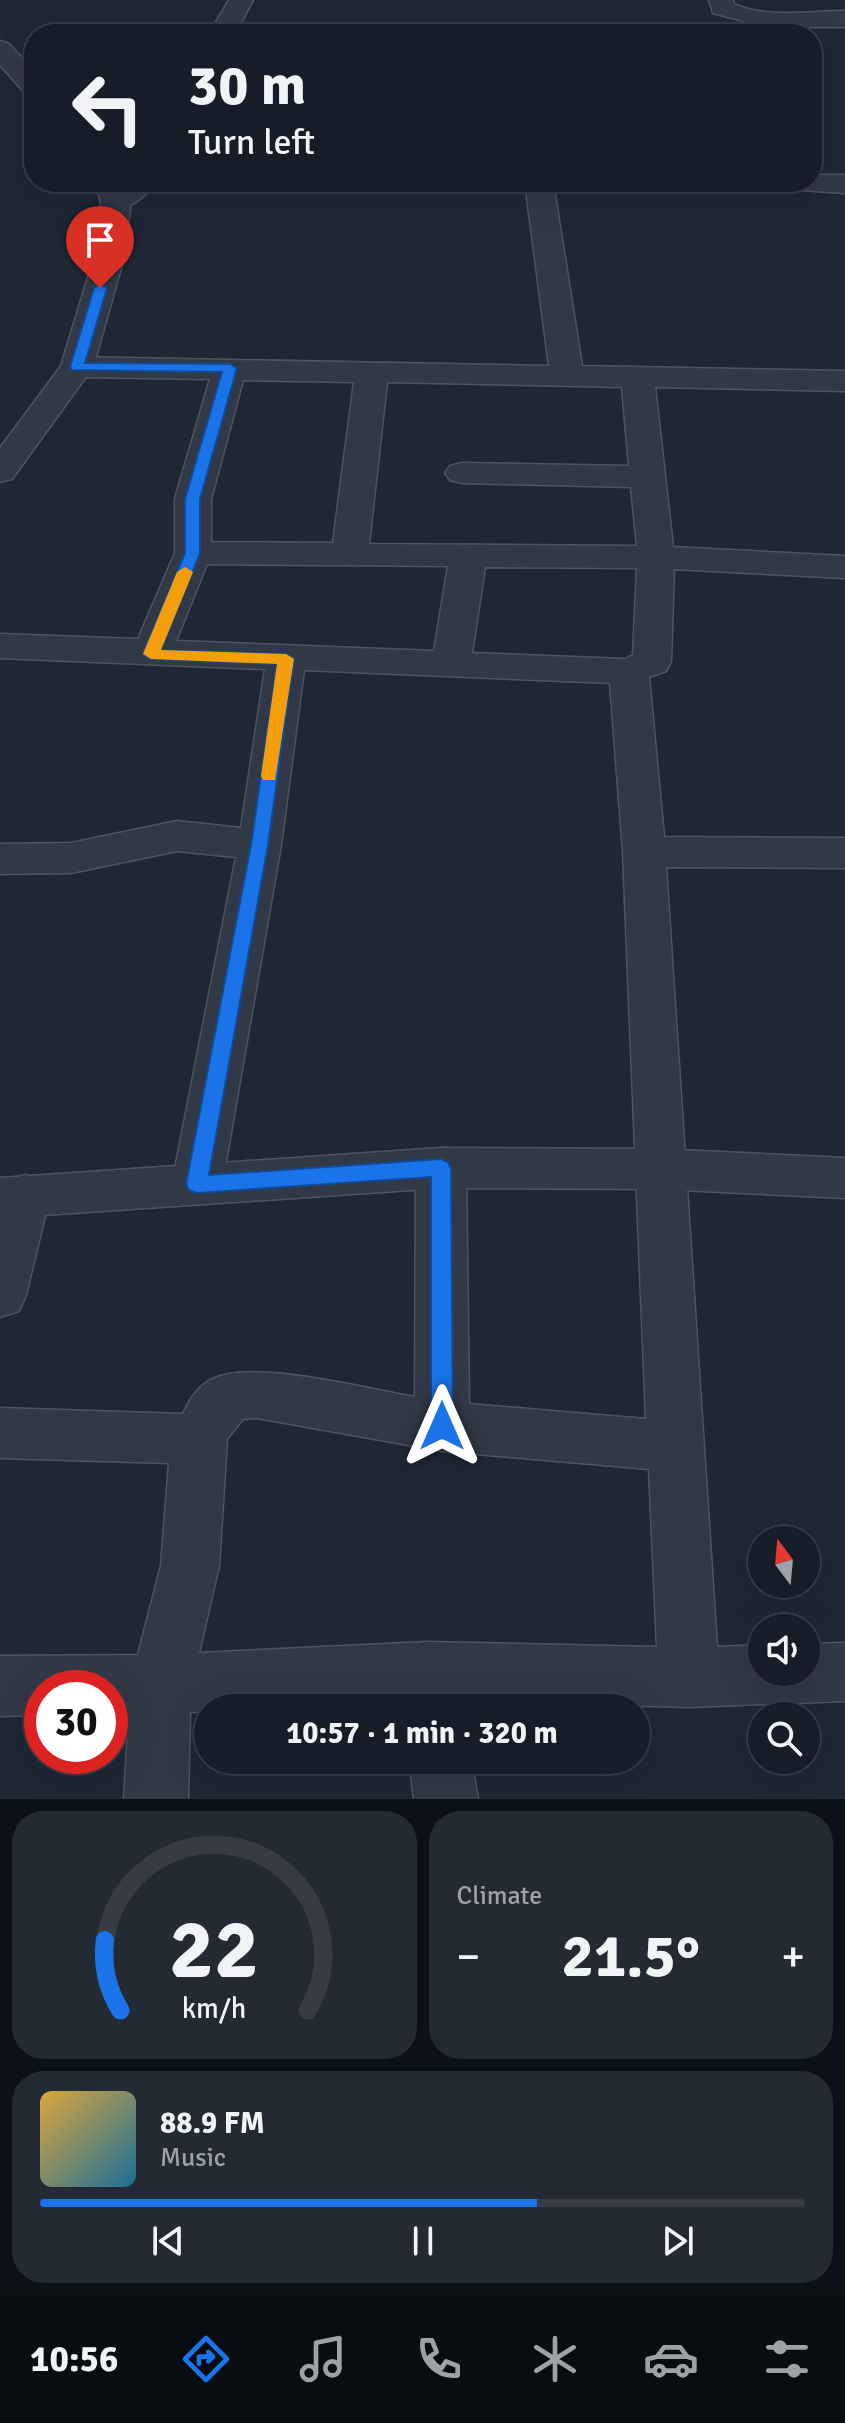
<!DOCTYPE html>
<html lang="en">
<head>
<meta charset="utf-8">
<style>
	:root { --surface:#171d28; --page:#242a34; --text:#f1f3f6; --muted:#9ea2a8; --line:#363b45; --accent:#1a73e8 }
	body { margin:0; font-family:Signika,sans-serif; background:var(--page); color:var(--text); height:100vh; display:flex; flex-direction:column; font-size:30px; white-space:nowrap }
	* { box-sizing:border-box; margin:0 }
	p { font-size:26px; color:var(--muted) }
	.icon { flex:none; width:44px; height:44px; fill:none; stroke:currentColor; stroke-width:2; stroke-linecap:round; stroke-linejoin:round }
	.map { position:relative; height:1799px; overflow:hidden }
	.panel { display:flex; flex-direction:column; gap:12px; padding:12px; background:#0d1016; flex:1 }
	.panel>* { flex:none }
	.hud { position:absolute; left:24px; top:24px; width:798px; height:168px; border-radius:32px; box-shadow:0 8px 32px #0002,0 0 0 2px var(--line); background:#171d28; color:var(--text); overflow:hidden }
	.needle { width:52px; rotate:344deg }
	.controls { position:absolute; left:748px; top:1526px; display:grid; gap:16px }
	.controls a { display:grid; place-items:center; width:72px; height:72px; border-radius:50%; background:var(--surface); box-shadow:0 8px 32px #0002,0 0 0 2px var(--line); font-size:40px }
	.speed { position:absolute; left:24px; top:1670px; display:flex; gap:16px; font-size:40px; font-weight:700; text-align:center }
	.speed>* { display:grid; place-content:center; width:104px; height:104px; border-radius:50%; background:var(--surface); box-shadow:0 8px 32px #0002,0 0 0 2px var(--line); line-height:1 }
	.speed .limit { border:12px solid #d22; background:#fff; color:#111 }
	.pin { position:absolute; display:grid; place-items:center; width:68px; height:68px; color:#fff; margin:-82px -34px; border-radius:50% 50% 50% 0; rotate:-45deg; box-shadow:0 0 8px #0007 }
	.pin .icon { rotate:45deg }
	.me { position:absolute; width:88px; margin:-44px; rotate:0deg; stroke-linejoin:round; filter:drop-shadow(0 0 6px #0008) }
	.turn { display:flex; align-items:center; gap:28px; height:168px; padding:0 32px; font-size:36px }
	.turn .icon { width:104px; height:104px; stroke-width:2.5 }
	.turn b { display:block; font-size:56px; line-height:68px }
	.big { font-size:60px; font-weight:700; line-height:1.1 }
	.panel .widget { flex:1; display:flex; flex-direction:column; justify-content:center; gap:12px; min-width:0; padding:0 28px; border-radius:32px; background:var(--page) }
	.panel .dial { align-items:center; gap:0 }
	.dial svg { height:208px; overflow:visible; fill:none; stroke:var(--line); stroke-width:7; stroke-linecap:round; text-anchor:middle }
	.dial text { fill:var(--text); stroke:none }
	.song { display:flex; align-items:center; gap:24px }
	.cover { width:96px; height:96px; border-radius:12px; background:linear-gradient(135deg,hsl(40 70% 55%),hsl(200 70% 35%)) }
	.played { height:8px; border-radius:4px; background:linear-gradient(90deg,var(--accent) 65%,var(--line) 65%) }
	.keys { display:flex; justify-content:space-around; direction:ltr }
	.heat { display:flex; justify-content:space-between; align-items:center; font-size:44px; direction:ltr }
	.panel .tiles { flex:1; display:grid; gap:12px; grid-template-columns:1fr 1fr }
	.widget:last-child { grid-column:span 2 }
	.trip { position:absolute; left:194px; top:1694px; width:456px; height:80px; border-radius:40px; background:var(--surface); box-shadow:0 8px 32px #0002,0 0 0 2px var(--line); font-weight:700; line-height:80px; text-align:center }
	.tabs { display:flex; height:128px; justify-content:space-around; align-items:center; background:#090c10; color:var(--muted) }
	.tabs .icon { width:56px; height:56px }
	.tabs .active { color:var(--accent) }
	.tabs b { font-size:36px; color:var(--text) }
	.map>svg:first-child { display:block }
</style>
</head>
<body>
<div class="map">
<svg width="845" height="1799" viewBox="0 0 845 1799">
	<rect width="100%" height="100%" fill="#1f2736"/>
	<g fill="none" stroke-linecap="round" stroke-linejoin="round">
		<!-- minor casing -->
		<g stroke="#4d5461" stroke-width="3">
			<g id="minor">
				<path d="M229,0H253L235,34H209Z"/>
				<path d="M709,0H733L734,4C768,19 809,11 845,11V27H766L713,13Z"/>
				<path d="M812,175H845V193L787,189L783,183L812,182Z"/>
				<path d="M124,182H156C145,198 125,213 106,208L101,202Z"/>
				<path d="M525,182H553L582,366L845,371V391L655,387L673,547L845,556V578L674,569L671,662L666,671L649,677L664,837L845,838V868L666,867L717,1647L762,1645V1672H806V1644L845,1643V1701L689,1707L427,1700L208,1708V1711L190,1712L188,1799H124L129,1714H110V1688H42V1715L0,1716V1656L138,1655L161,1566L169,1463L0,1458V1408L183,1414C190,1399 199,1384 215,1378C255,1360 367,1389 415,1397L416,1168L423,1154L441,1148L459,1154L466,1168L469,1404L646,1419L623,852L610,683L304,670L281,845L222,1184L215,1198L197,1204L179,1198L172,1184L236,857L177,851L71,873L0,874V844L71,843L177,821L241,828L265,669L0,658V634L138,639L175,553V499L210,379L77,377L65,374L61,367L65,360L77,357L549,366ZM243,380L354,382L333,543L211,542V499ZM387,382L622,387L629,466L462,463L450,466L445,473L450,480L462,483L631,487L637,546L369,544ZM207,564L448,566L434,651L176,641ZM485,567L637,568L633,655L625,659L472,653ZM257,1418L442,1451L649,1469L657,1647L427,1642L199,1653L219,1566L227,1439L243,1419Z"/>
				<path d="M25,1175L43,1181L50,1195L26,1295L19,1311L0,1317V1195L7,1181Z"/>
				<path d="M409,1760H471L478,1799H414Z"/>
			</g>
		</g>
		<!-- tertiary casing -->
		<g stroke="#4d5461" stroke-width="3">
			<g id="tertiary">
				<path d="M0,41L9,44L34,71V95L25,93L0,65Z"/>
				<path d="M95,182H123L131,202L123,261L93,367L12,479L0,482V448L61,366L93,261L101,202Z"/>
				<path d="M441,1148L659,1149L845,1158V1198L659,1189L441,1188L0,1218V1178Z"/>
			</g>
		</g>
		<!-- minor -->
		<use href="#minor" fill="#323946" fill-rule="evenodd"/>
		<!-- tertiary -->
		<use href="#tertiary" fill="#323946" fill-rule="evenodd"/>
	</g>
	<!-- route -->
	<path fill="#1a73e8" stroke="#114b97" stroke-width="2" d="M100,284L107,288L85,363L230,364L237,368L200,499V553L161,650L286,654L294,659L268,845L209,1175L441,1159L448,1162L451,1168L453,1426L450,1433L442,1436L434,1433L431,1426V1177L197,1193L189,1190L186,1184L251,845L277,664L151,659L143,654L185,553V499L222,372L72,370L70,367L94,288Z"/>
	<!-- slow -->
	<path fill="#f59e0b" d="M185,567L193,572L161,650L286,654L294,659L275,780H263L261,776L277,664L151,659L143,654L177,572Z"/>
</svg>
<div class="controls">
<a><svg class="needle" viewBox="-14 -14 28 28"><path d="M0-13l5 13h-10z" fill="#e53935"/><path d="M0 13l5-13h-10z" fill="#9ea2a8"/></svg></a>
<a><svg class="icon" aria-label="sound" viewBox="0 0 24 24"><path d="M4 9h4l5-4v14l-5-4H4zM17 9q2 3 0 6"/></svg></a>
<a><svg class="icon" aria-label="search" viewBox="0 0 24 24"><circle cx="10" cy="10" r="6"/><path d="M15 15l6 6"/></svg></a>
</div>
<div class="speed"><div class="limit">30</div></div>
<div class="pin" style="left:100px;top:288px;background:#d93025"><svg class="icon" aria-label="arrive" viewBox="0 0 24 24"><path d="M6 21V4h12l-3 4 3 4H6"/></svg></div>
<svg class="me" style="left:442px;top:1426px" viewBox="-20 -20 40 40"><path d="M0-17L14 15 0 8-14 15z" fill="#1a73e8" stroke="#fff" stroke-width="4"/></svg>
<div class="trip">10:57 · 1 min · 320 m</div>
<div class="hud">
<div class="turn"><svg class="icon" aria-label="left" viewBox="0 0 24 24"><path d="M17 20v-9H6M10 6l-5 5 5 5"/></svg><div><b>30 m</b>Turn left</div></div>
</div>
</div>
<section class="panel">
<div class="tiles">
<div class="widget dial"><svg viewBox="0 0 100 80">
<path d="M14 69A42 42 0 1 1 86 69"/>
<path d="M14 69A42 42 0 0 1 8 42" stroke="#1a73e8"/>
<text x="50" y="56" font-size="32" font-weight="700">22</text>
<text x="50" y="72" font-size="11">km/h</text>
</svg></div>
<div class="widget"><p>Climate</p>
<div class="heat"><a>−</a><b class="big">21.5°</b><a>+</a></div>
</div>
<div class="widget">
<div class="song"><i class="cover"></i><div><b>88.9 FM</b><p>Music</p></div></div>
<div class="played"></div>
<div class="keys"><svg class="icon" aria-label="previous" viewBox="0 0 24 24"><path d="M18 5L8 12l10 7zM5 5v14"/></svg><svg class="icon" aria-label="pause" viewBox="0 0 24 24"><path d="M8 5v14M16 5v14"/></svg><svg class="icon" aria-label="next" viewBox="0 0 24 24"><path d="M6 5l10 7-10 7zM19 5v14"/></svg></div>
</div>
</div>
</section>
<nav class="tabs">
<b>10:56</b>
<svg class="icon active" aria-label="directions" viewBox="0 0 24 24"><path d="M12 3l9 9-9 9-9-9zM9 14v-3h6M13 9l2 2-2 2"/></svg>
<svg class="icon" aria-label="music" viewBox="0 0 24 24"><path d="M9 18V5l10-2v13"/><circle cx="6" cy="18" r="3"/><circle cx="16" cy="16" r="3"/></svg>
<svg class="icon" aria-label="phone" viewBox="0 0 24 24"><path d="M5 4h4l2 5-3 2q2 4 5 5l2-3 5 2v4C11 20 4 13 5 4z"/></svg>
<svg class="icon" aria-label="climate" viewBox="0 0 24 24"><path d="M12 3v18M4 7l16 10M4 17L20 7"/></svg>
<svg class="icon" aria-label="car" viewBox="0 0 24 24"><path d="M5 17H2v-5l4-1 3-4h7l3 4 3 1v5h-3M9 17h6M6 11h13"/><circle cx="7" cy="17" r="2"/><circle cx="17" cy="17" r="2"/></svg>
<svg class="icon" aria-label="filters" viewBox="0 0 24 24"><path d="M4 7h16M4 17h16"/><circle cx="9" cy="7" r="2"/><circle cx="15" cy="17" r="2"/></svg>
</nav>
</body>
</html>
